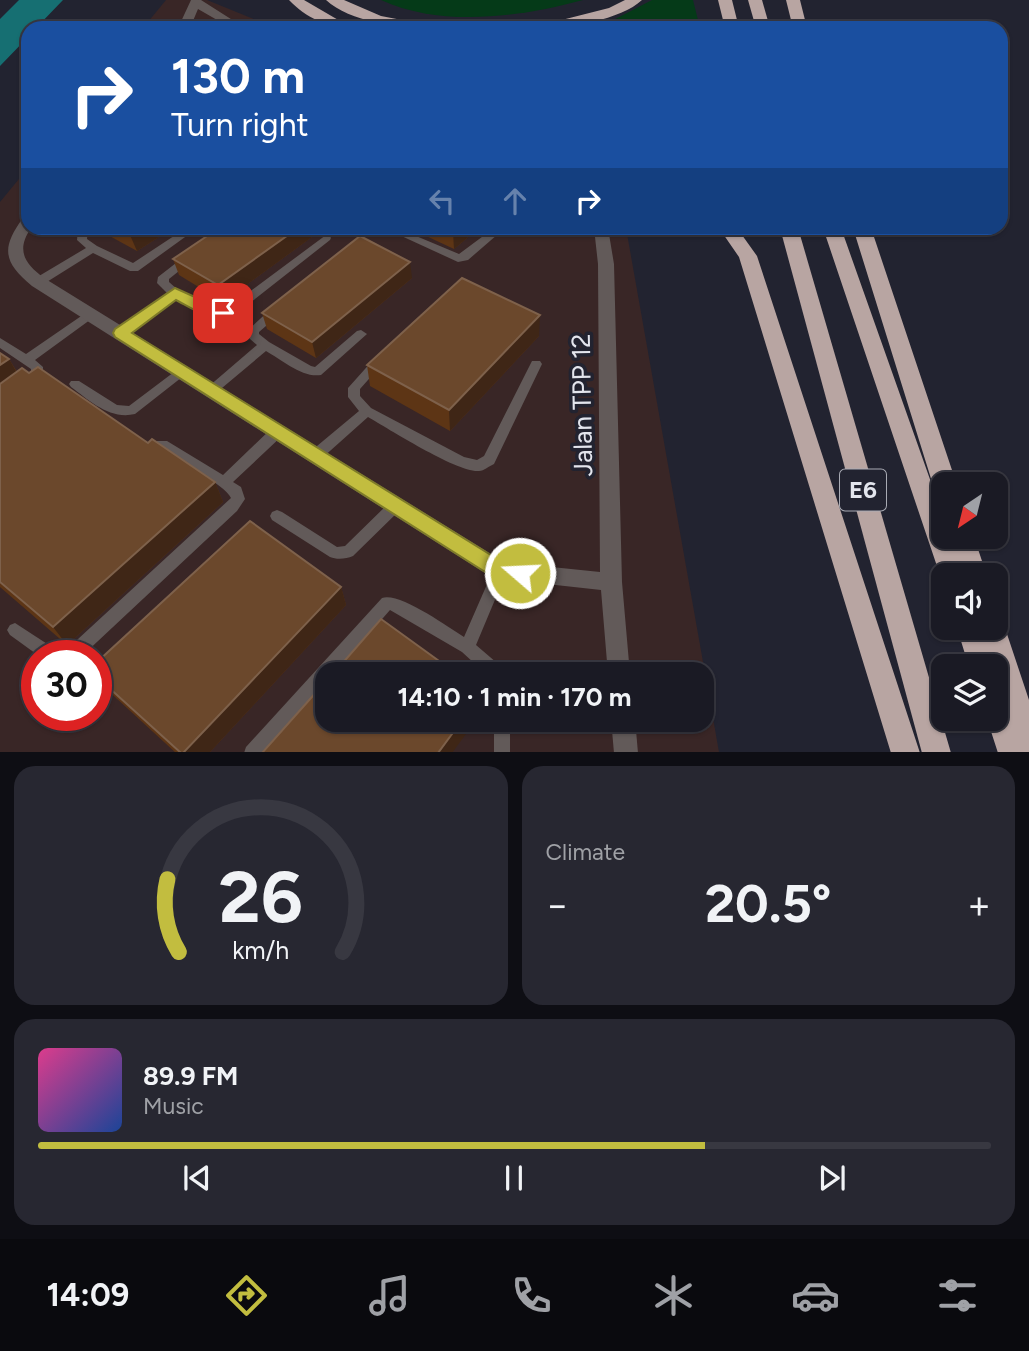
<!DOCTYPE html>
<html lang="en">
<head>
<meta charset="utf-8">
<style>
	:root { --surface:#1a1a24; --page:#272731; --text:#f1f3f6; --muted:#9fa1a6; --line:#383841; --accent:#c2bd3f }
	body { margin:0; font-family:Figtree,sans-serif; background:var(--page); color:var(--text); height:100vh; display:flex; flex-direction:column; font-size:26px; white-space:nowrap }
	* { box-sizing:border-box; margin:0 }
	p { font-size:23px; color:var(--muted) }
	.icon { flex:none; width:38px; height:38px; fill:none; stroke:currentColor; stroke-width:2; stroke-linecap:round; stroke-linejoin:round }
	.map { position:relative; height:752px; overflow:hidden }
	.panel { display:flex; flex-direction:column; gap:14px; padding:14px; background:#0e0e14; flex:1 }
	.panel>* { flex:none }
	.guide { position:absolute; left:21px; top:21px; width:987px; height:214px; border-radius:21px; box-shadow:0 2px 5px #0004,0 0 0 2px var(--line); background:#1a4fa0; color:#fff; overflow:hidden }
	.needle { width:46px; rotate:215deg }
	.controls { position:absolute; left:931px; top:472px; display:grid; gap:14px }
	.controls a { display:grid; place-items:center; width:77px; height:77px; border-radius:14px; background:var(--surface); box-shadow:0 2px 5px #0004,0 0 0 2px var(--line); font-size:35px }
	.speed { position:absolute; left:21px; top:640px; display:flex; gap:14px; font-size:35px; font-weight:700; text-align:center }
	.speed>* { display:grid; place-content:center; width:91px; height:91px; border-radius:50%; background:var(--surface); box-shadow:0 2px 5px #0004,0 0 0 2px var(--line); line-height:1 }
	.speed .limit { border:10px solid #d22; background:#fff; color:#111 }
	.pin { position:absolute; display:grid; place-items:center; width:60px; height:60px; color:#fff; margin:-30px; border-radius:14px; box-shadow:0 4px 10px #0006 }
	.me { position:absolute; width:77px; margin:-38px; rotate:289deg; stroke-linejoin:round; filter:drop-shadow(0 0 5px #0008) }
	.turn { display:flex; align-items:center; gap:24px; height:147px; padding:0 35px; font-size:32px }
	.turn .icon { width:91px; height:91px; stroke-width:2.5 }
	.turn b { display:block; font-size:49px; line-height:60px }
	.lanes { display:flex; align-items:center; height:66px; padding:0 35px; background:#0003; justify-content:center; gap:35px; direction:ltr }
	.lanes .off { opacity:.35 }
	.big { font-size:52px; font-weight:700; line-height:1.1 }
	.panel .widget { flex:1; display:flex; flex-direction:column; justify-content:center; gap:10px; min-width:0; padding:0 24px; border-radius:21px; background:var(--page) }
	.panel .dial { align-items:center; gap:0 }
	.dial svg { height:182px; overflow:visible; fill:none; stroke:var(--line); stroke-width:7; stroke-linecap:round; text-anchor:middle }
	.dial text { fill:var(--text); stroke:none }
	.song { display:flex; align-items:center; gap:21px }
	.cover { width:84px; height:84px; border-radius:10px; background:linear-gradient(135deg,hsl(330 70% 55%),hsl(220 70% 35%)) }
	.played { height:7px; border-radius:4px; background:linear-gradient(90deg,var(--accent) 70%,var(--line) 70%) }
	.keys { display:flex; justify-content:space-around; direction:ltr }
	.heat { display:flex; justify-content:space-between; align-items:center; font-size:38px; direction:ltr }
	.panel .tiles { flex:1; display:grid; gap:14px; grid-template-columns:1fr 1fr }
	.widget:last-child { grid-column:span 2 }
	.trip { position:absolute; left:315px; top:662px; width:399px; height:70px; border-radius:21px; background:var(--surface); box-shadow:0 2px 5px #0004,0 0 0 2px var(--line); font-weight:700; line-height:70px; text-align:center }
	.tabs { display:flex; height:112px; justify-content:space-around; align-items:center; background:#0a0a0e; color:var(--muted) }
	.tabs .icon { width:49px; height:49px }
	.tabs .on { color:var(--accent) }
	.tabs b { font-size:32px; color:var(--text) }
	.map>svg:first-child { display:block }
</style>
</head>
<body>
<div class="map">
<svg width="1029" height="753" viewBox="0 0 1029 753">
	<rect width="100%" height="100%" fill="#222330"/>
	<!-- industrial -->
	<g fill="#392626" fill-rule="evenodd">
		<path d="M166,0H207L276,28H143Z"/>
		<path d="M28,168V228H626L719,752L0,753V202ZM37,656H96V716H37ZM327,674H702V719H327Z"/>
	</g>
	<!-- green -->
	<g fill="#053a18">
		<path d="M381,0H583C521,17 442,28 381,0Z"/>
		<path d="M652,0H693L700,28H598Z"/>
	</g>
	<!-- water -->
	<path fill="#166f72" d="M19,0H63L36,28H28V37L0,66V19Z"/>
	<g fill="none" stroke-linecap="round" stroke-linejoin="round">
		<!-- lane -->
		<g fill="#625a59" fill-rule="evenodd">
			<path d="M78,228H88L87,239L97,246L133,263L183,230L187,229L192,232L138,271H130L93,253L42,285H34L32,282L34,279L86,248L77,240Z"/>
			<path d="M384,228H397L459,254L494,228H505L468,260L458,262Z"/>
			<path d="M326,235L330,236L331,238L330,240L236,314L215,316L176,299L125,336H117L115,333L168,294L157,283L158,277L185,256L189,255L194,259L169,279V282C184,296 208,308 229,307Z"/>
			<path d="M277,306L283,310L281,313L259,332V334L269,342L311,366L315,367L357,331L361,330L367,334L321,375C302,378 282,360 266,351L216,393H208L206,390L208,387L257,345L250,339L247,331L273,307Z"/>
			<path d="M90,310L96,314L94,317L35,360L43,367V374L36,383H28L26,380L31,373V369L0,348V338L26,354Z"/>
			<path d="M377,359L383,363L360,389V396L371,408L464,457L477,460L484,456L532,361H540L542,364L494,464C489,466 484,471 479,471C458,473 389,429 368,417L321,459L316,460L311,459L309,455L311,451L359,411L348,397V388L373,360Z"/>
			<path d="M182,366L186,368L188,371L186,374L135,414C110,420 90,401 71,387L69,384L71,381H79L117,405L129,406Z"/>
			<path d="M278,426L283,427L284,431L283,435L233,482L241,487L245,499L237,511L82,656H63L65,651L231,498C225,484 173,458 157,449L155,445L157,441H167L223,475L273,427Z"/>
			<path d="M396,499L401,501L403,505L401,509L353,556C346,559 337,560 330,557L272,520L270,516L272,512L277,510L282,512L337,547L345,546L391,501Z"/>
			<path d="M500,565L505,566L507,571L476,645L504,669L506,674H486L462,652L390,610L334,674H327V681L264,753H244L246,747L382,598C400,592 446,626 464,637L495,566Z"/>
			<path d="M15,623L58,651L60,656H39L10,635L7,630L10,625Z"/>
			<rect x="494" y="719" width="16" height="34"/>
		</g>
		<!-- street -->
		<g fill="#625a59" fill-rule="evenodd">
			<path d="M191,0H201L245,28H231L198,9L190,28H178Z"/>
			<path d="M28,216V228H31C16,250 24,263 44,278L504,562L600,572L598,264L594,228H608L614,264L622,582L630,674H608L601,590L493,578L32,286C3,262 1,248 23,218Z"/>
			<path d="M611,719H635L638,753H614Z"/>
		</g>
		<!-- highway -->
		<g fill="#b8a5a2" fill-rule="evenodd">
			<path d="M289,0H304L352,28C328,28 306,18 289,0Z"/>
			<path d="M326,0H344L381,16L428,25L430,28C399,28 350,22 326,0Z"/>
			<path d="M625,0H642C621,20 568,28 540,28L542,25L609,8Z"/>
			<path d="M718,0H732L739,28H725Z"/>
			<path d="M748,0H762L770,28H756Z"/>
			<path d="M786,0H800L807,28H793Z"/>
			<path d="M719,228H737L757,256L920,753H891L739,257Z"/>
			<path d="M780,228H798L951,753H922Z"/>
			<path d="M823,228H841L943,516V537H974L987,576H943V584Z"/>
			<path d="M853,228H871L957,485H943V494L937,492L933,485Z"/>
			<path d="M996,617L1001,619L1005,628L1029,700V753H998L987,719H996V690L999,691L996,667H969L957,628H996Z"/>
		</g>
	</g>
	<!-- wall -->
	<g fill="#5d3515">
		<path d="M95,228H173L137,251Z"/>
		<path d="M409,228H479L454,249Z"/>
		<path d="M320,231L223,302L179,275L173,259Z"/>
		<path d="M412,278L316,358L267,329L262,313Z"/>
		<path d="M539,336L450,431L370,386L367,365Z"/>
		<path d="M0,353L9,359L17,372L29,373L215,482L223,502L67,645L0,587Z"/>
		<path d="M341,587L346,605L209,753H176L103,686L96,678V663Z"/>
	</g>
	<!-- shaded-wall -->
	<g fill="#3f2616">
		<path d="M142,228H173L137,251L130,235Z"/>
		<path d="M298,228H319L320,231L223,302L218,285Z"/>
		<path d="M459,228H479L454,249L453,232Z"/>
		<path d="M410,262L412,278L316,358L312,342Z"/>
		<path d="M540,315L539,336L450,431L449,410Z"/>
		<path d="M9,359L21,380L0,394V365Z"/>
		<path d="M215,482L223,502L67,645L53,627Z"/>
		<path d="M341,587L346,605L209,753H183Z"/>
		<path d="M463,719H477L452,753H438Z"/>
	</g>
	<!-- building -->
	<g fill="#6b482c" stroke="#7e614b" stroke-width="2">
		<path d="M117,228H142L130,235Z"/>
		<path d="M219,228H298L218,285L173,259Z"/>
		<path d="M443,228H459L453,232Z"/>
		<path d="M360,236L410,262L312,342L262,313Z"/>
		<path d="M462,278L540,315L449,410L367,365Z"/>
		<path d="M0,353L9,359L0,365Z"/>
		<path d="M38,367L148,443L152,439L215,482L53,627L0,582V384L22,368L29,373Z"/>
		<path d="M250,521L341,587L183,753H181L96,676V663Z"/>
		<path d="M381,619L457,674H333Z"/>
		<path d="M327,680V719H463L438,753H262Z"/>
	</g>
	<!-- route -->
	<path fill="#c2bd3f" stroke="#7e7b29" stroke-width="2" d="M175,288L217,307L228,309L231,313C218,327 190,307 176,300L132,333L504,563L526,567L529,573L526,579L520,582L493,577L115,337L113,333L115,329Z"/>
	<g text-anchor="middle" stroke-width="7" stroke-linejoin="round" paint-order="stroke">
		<!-- shield labels -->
		<rect fill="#222330" stroke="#a9abb4" stroke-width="2" x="840" y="469.5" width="46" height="41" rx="5"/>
		<g font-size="24" font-weight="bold" fill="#e3e5ed">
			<text x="863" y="498">E6</text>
		</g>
		<!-- street labels -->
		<g font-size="26" fill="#e3e5ed" stroke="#222330">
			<text transform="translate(582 405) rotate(-91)" y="9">Jalan TPP 12</text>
		</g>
	</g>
</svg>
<div class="controls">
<a><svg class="needle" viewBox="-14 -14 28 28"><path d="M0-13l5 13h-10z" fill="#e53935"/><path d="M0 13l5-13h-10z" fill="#9fa1a6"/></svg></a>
<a><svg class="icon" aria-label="sound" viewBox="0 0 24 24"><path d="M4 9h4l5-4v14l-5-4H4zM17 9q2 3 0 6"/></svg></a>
<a><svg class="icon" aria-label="layers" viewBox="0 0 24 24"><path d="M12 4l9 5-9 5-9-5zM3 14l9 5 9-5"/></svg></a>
</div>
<div class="speed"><div class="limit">30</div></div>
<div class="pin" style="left:223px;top:313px;background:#d93025"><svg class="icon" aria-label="arrive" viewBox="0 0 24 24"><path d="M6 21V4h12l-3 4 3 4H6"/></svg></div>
<svg class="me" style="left:520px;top:573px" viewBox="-20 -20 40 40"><circle r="17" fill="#c2bd3f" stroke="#fff" stroke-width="3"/><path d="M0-11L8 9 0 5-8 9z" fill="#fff"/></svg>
<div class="trip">14:10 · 1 min · 170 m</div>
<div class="guide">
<div class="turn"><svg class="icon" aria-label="right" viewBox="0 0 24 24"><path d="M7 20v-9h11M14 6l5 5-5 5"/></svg><div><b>130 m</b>Turn right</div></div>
<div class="lanes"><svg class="icon off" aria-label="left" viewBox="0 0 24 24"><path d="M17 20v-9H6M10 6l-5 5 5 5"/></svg><svg class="icon off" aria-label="ahead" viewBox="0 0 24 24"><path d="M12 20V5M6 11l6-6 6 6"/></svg><svg class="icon" aria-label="right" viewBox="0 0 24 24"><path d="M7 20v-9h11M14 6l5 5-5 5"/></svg></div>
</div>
</div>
<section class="panel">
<div class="tiles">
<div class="widget dial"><svg viewBox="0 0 100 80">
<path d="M14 69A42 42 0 1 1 86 69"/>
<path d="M14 69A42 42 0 0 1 9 37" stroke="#c2bd3f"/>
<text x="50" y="56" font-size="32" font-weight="700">26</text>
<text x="50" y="72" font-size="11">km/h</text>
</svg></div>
<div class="widget"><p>Climate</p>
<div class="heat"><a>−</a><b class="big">20.5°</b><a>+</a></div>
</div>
<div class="widget">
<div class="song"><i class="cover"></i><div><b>89.9 FM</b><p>Music</p></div></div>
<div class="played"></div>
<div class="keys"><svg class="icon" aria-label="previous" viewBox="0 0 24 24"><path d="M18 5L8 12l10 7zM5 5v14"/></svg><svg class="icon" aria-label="pause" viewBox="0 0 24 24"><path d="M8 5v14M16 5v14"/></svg><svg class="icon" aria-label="next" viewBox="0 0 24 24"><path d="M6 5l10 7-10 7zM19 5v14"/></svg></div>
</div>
</div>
</section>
<nav class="tabs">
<b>14:09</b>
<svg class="icon on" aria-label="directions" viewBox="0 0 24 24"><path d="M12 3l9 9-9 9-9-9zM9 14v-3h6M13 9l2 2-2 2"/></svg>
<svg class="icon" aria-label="music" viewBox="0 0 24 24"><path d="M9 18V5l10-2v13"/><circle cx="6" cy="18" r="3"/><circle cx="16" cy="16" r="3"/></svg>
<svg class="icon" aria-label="phone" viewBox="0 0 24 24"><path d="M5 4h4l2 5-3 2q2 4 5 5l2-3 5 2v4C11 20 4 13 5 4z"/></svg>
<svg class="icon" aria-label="climate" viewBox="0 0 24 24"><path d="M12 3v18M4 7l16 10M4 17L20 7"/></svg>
<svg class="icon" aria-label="car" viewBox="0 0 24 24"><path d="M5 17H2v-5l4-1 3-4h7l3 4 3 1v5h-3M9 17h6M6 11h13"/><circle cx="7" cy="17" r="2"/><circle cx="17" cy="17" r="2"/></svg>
<svg class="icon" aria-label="filters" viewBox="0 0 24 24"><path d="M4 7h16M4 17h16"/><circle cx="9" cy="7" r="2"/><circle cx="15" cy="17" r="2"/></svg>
</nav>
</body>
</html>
